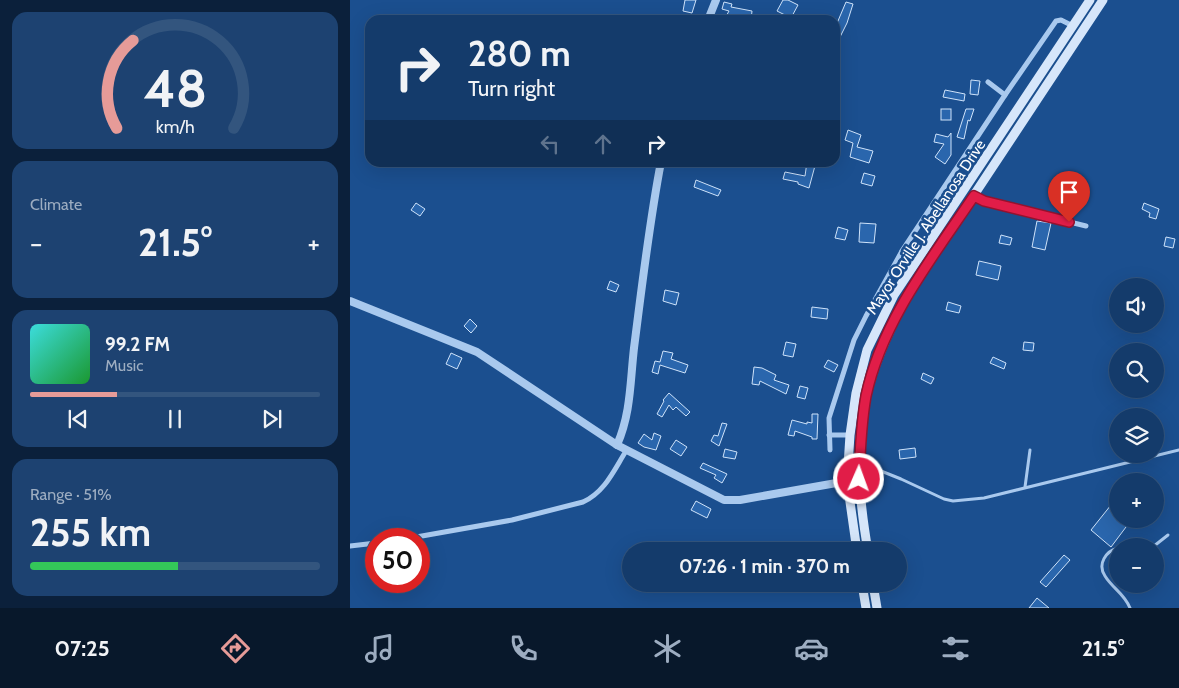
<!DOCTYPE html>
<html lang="en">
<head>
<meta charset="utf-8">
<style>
	:root { --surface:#143b6b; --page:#1d4271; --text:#f1f3f6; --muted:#9dadc1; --line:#33557e; --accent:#e69b98 }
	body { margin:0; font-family:Cabin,sans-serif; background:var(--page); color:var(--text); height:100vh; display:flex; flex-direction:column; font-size:19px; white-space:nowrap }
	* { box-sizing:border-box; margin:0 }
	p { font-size:16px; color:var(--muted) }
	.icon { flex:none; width:28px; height:28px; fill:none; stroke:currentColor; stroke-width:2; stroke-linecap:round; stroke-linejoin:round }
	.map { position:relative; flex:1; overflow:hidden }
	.drawer { display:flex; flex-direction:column; gap:12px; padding:12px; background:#0b203b; width:350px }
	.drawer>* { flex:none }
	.top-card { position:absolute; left:15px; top:15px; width:475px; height:152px; border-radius:15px; box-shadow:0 5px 20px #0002,0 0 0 1px var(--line); background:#143b6b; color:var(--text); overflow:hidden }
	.fabs { position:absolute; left:759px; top:278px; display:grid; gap:10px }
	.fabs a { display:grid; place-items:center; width:55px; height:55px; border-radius:50%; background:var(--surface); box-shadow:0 5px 20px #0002,0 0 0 1px var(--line); font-size:25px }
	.speed { position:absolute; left:15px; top:528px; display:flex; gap:10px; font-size:25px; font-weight:700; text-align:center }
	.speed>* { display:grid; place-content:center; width:65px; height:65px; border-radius:50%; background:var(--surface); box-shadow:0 5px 20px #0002,0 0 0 1px var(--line); line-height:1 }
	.speed .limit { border:8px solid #d22; background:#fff; color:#111 }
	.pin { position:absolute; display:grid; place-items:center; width:42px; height:42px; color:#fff; margin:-51px -21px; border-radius:50% 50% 50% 0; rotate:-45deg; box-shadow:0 0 5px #0007 }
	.pin .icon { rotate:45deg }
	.me { position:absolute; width:55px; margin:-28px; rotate:2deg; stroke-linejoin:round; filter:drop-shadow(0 0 4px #0008) }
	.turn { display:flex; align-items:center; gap:18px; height:105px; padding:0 20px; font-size:22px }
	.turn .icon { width:65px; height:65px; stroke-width:2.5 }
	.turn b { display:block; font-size:35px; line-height:42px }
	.lanes { display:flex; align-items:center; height:48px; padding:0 20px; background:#0003; justify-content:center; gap:25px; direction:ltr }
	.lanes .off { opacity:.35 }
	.big { font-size:38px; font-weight:700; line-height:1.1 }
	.drawer .widget { flex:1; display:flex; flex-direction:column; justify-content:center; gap:8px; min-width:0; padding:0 18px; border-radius:15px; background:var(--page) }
	.drawer .dial { align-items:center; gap:0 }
	.dial svg { height:130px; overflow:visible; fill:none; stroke:var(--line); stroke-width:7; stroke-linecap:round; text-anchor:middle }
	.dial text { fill:var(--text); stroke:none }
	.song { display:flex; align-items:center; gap:15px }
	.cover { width:60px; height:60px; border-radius:8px; background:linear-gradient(135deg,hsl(180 70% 55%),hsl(130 70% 35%)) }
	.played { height:5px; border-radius:2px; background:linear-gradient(90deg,var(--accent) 30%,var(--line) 30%) }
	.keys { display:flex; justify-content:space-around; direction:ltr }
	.heat { display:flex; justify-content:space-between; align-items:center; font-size:28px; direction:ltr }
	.charge { height:8px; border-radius:4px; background:linear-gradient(90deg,#34c759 51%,var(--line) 0) }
	.trip { position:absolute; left:272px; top:542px; width:285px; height:50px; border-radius:25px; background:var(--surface); box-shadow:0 5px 20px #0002,0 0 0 1px var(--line); font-weight:700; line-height:50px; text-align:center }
	.tabs { display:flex; height:80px; justify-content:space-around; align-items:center; background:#08182b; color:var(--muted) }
	.tabs .icon { width:35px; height:35px }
	.tabs .active { color:var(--accent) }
	.tabs b { font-size:22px; color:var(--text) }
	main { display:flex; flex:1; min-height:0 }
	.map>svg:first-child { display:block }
</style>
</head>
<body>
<main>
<section class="drawer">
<div class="widget dial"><svg viewBox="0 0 100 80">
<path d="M14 69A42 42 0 1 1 86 69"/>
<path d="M14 69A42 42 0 0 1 24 15" stroke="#e69b98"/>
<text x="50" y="56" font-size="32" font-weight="700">48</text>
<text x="50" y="72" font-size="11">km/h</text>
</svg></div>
<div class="widget"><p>Climate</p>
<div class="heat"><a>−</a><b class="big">21.5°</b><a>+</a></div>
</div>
<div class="widget">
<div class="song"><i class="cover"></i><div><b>99.2 FM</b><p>Music</p></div></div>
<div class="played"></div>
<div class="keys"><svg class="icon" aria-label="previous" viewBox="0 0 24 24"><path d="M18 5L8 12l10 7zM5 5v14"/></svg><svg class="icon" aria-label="pause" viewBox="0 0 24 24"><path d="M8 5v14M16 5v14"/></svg><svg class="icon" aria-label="next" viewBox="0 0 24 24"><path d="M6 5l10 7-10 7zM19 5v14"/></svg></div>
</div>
<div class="widget"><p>Range · 51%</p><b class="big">255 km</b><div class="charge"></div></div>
</section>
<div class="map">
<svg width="829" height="608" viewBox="0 0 829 608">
	<rect width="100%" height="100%" fill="#1b4f8f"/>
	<!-- building -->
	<g fill="#2a66ad" stroke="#cfe3fa">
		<path d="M335,0H346L342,13L333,11Z"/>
		<path d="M433,0H438L448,5L441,18L427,11Z"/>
		<path d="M374,2L382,4L381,7L402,11L401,20H374L379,11L372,9Z"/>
		<path d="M496,2L503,4L497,23L485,47V28Z"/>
		<path d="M621,80L630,81L628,95L620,94Z"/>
		<path d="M595,90L615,94L614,101L593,97Z"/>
		<rect x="591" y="109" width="10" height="11"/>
		<path d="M616,109H624L620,121L618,120L614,139L607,137Z"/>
		<path d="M498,130L511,135L507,147L523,151L519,163L500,157L503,143L495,140Z"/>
		<path d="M601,133V155L595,164L585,157L594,144L584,142L586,134L598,137Z"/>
		<path d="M457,162H466L459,188L448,184V182L433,179L435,172L455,176Z"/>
		<path d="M514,173L525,176L522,186L511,183Z"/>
		<path d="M346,180L371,190L368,196L344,187Z"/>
		<path d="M66,203L75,209L70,216L61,210Z"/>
		<path d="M794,203L809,209L806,219L799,217L800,213L792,209Z"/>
		<path d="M687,221L701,223L695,250L682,247Z"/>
		<path d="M510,223L526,224L524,243L509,242Z"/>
		<path d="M488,227L498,230L495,240L485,238Z"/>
		<path d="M651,235L662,238L660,245L649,243Z"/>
		<path d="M816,237L825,239L823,248L814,246Z"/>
		<path d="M629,261L651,266L648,280L626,275Z"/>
		<path d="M260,281L269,285L266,292L257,289Z"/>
		<path d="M315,290L329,293L326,305L313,301Z"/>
		<path d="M598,302L611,306L609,313L596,310Z"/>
		<path d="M462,307L478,309L477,319L461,317Z"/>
		<path d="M120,319L127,326L121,333L114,326Z"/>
		<path d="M436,342L446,344L443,357L433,355Z"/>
		<path d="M674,342L684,343L683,351L673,350Z"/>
		<path d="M313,351L323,353L321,359L338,365L335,373L310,365L308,374L302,372L305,361L310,362Z"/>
		<path d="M101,353L112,358L107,369L96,364Z"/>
		<path d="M643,357L656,363L654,369L640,363Z"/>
		<path d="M478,360L488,365L484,372L474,367Z"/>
		<path d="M404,367L412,368L426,375L424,380L439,385L436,394L410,381L409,385L402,384Z"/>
		<path d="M573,373L584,378L581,384L571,379Z"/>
		<path d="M450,386L458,388L455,399L447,397Z"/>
		<path d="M319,393L340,412L336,416L326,407L323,410L319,405L312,417L307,414L314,401L313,400Z"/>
		<path d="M462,414H468L467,439H462V437L445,431L444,436L438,435L442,420L457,424V422L462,423Z"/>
		<path d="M372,423L377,424L369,446L361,441L364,435L368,436Z"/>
		<path d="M304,433L311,436L306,450L294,447L288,443L294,434L302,440Z"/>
		<path d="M326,440L337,447L331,456L320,449Z"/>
		<path d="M565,448L566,457L550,459L549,450Z"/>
		<path d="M375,449L387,452L385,459L373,457Z"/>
		<path d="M353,463L377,474L372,483L364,478L366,475L350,468Z"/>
		<path d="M346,501L361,509L357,518L341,510Z"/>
		<path d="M761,505L768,510V519H782L761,547L741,530Z"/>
		<path d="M714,555L720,560L696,587L690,582Z"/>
		<path d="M687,598L699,608H679Z"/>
	</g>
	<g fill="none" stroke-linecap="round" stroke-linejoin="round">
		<!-- service -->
		<g stroke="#a9c9ee" stroke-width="3">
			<path d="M511,463L551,479L594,499L603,501L634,498L829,450"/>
			<path d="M675,487L680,450"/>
			<path d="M774,546H780"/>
			<path d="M804,546L818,535"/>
			<path d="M768,548C756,551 747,564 755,576C763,589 774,593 780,608"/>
		</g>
		<!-- minor -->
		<g stroke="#a9c9ee" stroke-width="5">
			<path d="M655,95L706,21L711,20L723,26"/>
			<path d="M623,196L634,201L736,226"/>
			<path d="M568,259L552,251L655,95L638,82"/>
			<path d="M479,435H500"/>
			<path d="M480,450L479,418L504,340L516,316L552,251"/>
			<path d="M55,539L162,520L233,502C255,492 264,470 276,451"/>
			<path d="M0,546L26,543"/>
		</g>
		<!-- tertiary -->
		<g stroke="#a9c9ee" stroke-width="8">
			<path d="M358,20L366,0"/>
			<path d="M0,301L127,352L267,445L374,500H390L509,479"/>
			<path d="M267,445C281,413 280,383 284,348C292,286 299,224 311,162"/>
		</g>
		<!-- secondary -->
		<g stroke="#d6e6fa" stroke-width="9">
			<path d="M507,551L497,481L500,435L506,393L517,350L544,295L740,0"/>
			<path d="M518,551C509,499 504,446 517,394C536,318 581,259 624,195C667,130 710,65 753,0"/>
			<path d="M512,584L516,608"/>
			<path d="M523,584L527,608"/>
		</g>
	</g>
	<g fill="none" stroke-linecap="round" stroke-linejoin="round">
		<!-- route casing -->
		<g stroke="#92132f" stroke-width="12">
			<path id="route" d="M509,479C510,451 511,424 516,396C532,321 582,258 624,196L634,201L719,222"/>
		</g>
		<!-- route -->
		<use href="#route" stroke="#e11d48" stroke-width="9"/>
	</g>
	<g text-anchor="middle" stroke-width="5" stroke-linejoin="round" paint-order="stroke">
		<!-- street labels -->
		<g font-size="15" fill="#fff" stroke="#1b4f8f">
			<text transform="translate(576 227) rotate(-57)" y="5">Mayor Orville J. Abellanosa Drive</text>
		</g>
	</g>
</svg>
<div class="fabs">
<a><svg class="icon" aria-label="sound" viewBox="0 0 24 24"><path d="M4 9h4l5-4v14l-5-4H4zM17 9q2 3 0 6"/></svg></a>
<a><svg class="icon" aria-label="search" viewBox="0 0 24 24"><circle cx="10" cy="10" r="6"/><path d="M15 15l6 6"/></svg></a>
<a><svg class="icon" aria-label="layers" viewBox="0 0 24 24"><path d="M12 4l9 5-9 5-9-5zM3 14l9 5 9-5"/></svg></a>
<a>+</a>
<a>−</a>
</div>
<div class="speed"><div class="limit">50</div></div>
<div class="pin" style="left:719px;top:222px;background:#d93025"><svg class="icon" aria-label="arrive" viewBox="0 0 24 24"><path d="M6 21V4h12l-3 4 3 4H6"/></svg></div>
<svg class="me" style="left:509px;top:479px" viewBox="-20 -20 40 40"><circle r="17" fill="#e11d48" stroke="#fff" stroke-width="3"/><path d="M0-11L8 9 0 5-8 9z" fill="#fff"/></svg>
<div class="trip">07:26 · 1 min · 370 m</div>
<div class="top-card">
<div class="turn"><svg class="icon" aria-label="right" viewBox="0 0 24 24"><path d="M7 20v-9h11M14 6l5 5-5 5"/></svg><div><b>280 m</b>Turn right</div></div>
<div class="lanes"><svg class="icon off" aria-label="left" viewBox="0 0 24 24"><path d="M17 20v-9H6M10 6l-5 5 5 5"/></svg><svg class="icon off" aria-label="ahead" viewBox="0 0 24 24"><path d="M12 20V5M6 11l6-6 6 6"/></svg><svg class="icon" aria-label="right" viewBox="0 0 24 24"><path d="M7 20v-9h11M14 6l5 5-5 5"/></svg></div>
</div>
</div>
</main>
<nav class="tabs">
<b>07:25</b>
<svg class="icon active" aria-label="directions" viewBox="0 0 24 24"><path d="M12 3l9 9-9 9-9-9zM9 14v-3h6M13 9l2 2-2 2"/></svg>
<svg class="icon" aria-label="music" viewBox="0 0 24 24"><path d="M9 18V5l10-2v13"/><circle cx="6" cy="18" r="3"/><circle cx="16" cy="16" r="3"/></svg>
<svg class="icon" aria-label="phone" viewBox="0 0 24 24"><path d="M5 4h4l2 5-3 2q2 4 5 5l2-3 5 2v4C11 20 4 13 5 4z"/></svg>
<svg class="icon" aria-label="climate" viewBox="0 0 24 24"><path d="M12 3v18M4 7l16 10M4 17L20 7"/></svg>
<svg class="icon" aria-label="car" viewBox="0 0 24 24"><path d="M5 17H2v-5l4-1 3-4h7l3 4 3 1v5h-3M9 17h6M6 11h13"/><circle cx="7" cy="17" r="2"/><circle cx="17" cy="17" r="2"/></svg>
<svg class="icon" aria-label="filters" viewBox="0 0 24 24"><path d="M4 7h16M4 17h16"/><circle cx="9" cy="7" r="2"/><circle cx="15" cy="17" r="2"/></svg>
<b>21.5°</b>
</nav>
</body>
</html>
